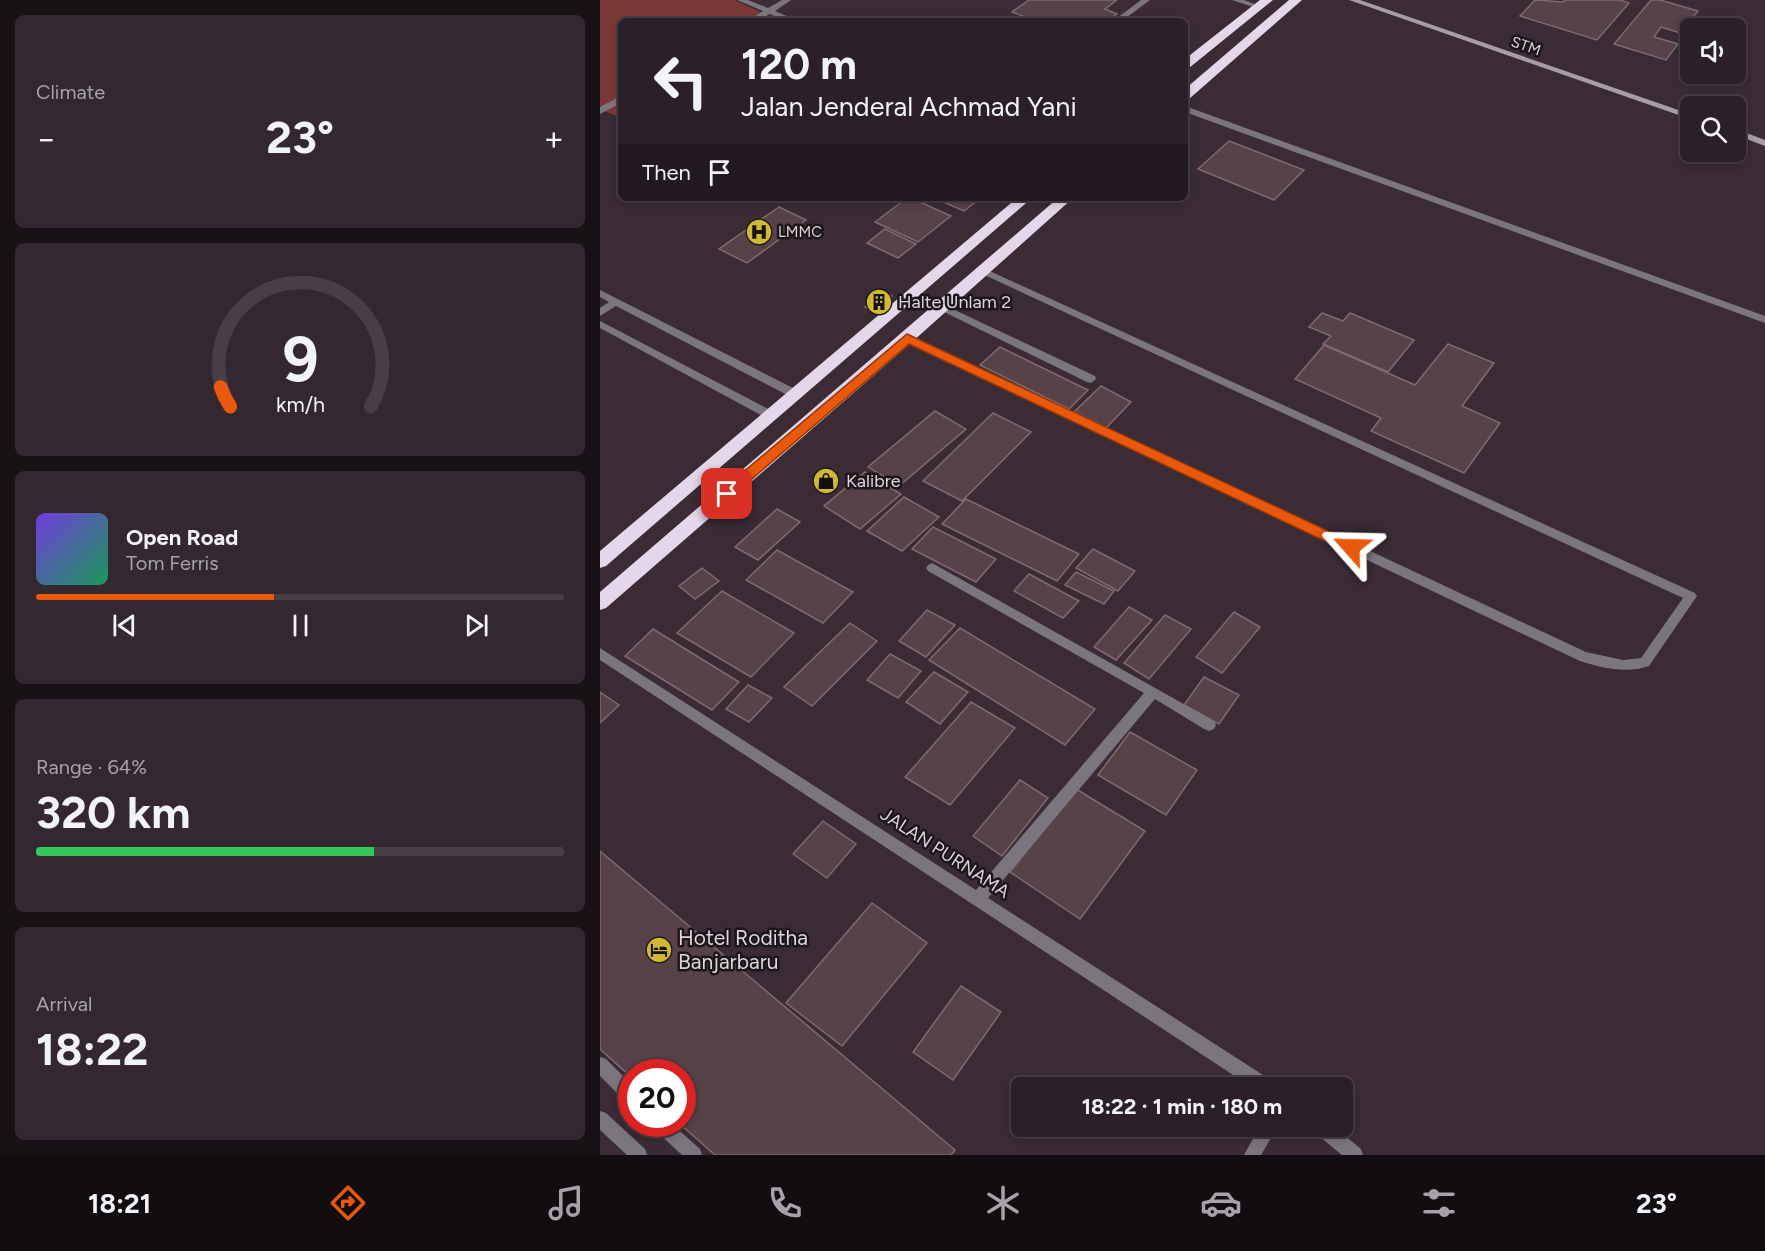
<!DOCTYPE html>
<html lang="en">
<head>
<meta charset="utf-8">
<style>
	:root { --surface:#2c2028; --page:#342830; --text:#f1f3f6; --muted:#a6a3a8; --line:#483e45; --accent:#ea580c }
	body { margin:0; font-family:Figtree,sans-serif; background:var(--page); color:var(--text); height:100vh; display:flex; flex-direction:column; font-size:22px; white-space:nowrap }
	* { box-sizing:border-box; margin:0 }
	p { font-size:20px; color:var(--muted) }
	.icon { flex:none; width:33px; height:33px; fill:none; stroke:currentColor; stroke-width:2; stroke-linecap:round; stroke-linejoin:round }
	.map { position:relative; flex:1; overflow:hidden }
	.details { display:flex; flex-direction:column; gap:15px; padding:15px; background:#181216; width:600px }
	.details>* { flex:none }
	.banner { position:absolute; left:18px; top:18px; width:570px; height:183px; border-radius:9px; box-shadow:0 3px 9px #0003,0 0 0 2px var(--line); background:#2c2028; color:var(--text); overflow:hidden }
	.buttons { position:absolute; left:1080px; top:18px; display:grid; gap:12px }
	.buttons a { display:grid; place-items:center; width:66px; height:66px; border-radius:9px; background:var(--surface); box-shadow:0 3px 9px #0003,0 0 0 2px var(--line); font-size:30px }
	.speed { position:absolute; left:18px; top:1059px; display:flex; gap:12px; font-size:30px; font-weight:700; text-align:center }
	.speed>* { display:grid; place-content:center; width:78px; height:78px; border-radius:50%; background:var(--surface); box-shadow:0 3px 9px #0003,0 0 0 2px var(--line); line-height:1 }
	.speed .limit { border:9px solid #d22; background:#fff; color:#111 }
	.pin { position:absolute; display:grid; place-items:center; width:51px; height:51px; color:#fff; margin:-26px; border-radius:12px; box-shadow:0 3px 9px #0006 }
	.me { position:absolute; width:66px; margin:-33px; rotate:295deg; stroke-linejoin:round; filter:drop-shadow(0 0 4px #0008) }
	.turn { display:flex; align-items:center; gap:21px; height:126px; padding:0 24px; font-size:27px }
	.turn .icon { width:78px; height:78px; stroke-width:2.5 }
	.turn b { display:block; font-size:42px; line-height:51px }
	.then { display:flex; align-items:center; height:57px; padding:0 24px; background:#0003; gap:12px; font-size:22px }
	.big { font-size:45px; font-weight:700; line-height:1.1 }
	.details .card { flex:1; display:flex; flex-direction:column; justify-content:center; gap:9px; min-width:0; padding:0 21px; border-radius:9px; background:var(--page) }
	.details .dial { align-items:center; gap:0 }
	.dial svg { height:156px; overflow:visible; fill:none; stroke:var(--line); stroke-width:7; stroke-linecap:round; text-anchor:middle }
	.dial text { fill:var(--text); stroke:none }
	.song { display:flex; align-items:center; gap:18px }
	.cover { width:72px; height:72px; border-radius:9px; background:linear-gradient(135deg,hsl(260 70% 55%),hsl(150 70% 35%)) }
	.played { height:6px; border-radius:3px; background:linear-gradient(90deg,var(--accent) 45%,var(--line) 45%) }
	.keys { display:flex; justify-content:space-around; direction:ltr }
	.heat { display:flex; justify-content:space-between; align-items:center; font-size:33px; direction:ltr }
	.charge { height:9px; border-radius:4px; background:linear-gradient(90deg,#34c759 64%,var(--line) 0) }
	.trip { position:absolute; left:411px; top:1077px; width:342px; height:60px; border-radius:9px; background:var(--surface); box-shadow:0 3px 9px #0003,0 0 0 2px var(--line); font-weight:700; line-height:60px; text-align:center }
	.dock { display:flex; height:96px; justify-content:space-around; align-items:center; background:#120d10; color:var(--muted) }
	.dock .icon { width:42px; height:42px }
	.dock .active { color:var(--accent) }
	.dock b { font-size:27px; color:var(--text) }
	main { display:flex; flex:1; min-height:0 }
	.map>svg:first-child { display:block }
</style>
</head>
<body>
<main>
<section class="details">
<div class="card"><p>Climate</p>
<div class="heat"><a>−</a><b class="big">23°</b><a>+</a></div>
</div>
<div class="card dial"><svg viewBox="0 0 100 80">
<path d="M14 69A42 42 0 1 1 86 69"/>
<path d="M14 69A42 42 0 0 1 9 59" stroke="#ea580c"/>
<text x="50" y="56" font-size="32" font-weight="700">9</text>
<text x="50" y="72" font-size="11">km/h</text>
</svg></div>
<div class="card">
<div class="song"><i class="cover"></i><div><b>Open Road</b><p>Tom Ferris</p></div></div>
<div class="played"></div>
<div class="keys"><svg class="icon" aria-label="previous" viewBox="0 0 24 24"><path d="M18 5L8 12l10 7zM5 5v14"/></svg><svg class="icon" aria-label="pause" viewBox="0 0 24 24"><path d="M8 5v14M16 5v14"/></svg><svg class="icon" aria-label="next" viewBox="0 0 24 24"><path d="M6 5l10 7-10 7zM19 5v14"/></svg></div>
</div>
<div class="card"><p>Range · 64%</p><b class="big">320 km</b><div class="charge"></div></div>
<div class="card"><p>Arrival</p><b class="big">18:22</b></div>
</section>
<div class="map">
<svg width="1165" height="1155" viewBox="0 0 1165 1155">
	<rect width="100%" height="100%" fill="#3a2b35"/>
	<!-- green -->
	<path fill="#7a3934" d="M0,0H134L181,21H21V118L0,109Z"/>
	<!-- building -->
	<g fill="#564247" stroke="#7f6a6f" stroke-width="1.5">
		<path d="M429,0H517L505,9L517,14L507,21H419L425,17L412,12Z"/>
		<path d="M935,0L963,2L965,0H1020L1029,3L997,40L920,16Z"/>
		<path d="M1051,0H1060L1098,11L1080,33L1061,27L1054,37L1078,44L1066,60L1014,44Z"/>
		<path d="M629,141L704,170L674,200L598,169Z"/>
		<path d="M307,198H311L351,216L318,242L275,222Z"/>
		<path d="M334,198H381L364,211Z"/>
		<path d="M179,207L206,220L147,263L119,249Z"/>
		<path d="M285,229L316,244L298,258L267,243Z"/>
		<path d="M283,292L292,296L274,311L265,307Z"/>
		<path d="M722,313L743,321L750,313L814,340L788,372L723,344L731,336L709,327Z"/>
		<path d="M848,344L894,363L862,406L900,423L864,473L771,431L781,418L695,379L724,345L815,385Z"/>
		<path d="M400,347L488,390L469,409L380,365Z"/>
		<path d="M501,386L531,402L506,428L474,412Z"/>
		<path d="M335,411L366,429L299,486L268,467Z"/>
		<path d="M393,413L431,432L362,501L323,481Z"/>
		<path d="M265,472L301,494L260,529L224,506Z"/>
		<path d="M304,497L339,517L302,551L267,531Z"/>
		<path d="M366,499L479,554L457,581L342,524Z"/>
		<path d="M177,509L200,522L158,560L135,547Z"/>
		<path d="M333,527L396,559L376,582L312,549Z"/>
		<path d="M493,549L535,571L518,591L476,568Z"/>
		<path d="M177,550L253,592L223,623L146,580Z"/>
		<path d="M102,568L119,581L95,599L79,586Z"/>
		<path d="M476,572L514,591L504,604L465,585Z"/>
		<path d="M429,574L479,601L463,618L414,591Z"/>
		<path d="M122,591L194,633L151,677L77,633Z"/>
		<path d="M529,607L552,620L516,660L494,647Z"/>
		<path d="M327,610L355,625L326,657L299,641Z"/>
		<path d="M634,612L660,627L622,673L596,657Z"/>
		<path d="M565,615L591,629L549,679L524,663Z"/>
		<path d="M250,623L277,641L212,706L184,687Z"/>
		<path d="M360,628L495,709L465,745L329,660Z"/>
		<path d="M53,629L139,682L112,710L25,656Z"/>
		<path d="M290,654L321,671L298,698L267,680Z"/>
		<path d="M334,672L368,692L340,724L306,702Z"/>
		<path d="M604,677L639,695L619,724L584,705Z"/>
		<path d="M148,685L172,698L149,722L126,709Z"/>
		<path d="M0,692L19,705L0,723Z"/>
		<path d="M371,702L415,728L350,805L305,777Z"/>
		<path d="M530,732L597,770L566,815L498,775Z"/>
		<path d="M420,780L448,798L402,856L373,836Z"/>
		<path d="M476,789L545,831L480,919L410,872Z"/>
		<path d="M223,821L256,844L227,878L193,854Z"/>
		<path d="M0,851L355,1150L351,1155H115L80,1124H82V1072H32V1078L0,1049Z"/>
		<path d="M272,903L327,943L242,1046L186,1003Z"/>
		<path d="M361,986L401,1012L353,1080L313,1052Z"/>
	</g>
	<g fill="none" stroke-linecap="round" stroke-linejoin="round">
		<!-- lane -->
		<g fill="#7b767d" fill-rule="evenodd">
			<path d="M137,0H148L168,8L182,0H191L175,11L198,21H187L169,14L158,21H148L163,11Z"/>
			<path d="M541,0H550L522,21H513Z"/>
			<path d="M632,0H644L663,7L659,9Z"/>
			<path d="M21,96V103L0,114V107Z"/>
			<path d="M383,268L1095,593L1097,596L1049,666C1026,674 1002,668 980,661L303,340L302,338L307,335L311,336L986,652L1023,660L1041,658L1083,598L380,273V269Z"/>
			<path d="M0,290L201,392L202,395L197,399L193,398L16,306L0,316V308L9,302L0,297Z"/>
			<path d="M342,304L495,376L496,379L491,383L487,382L338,309V305Z"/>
			<path d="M0,321L176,413L177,416L172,420L168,419L0,328Z"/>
			<path d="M0,1057L6,1059L32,1085V1104L26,1102L0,1076Z"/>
			<path d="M53,1124H72L100,1149L102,1155H82L55,1130Z"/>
			<path d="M660,1126H678L661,1155H644Z"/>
		</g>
		<!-- street -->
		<g fill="#7b767d" fill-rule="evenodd">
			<path d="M585,106L1165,316V323L585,112Z"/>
			<path d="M332,563L614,721L616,725L614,729L609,731L604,729L555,699L388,898L674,1082L676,1088H653L0,660V648L376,890L544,693L328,571L326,568L328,565Z"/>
			<path d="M0,1111L6,1113L45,1149L47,1155H27L0,1130Z"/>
			<path d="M712,1126H733L761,1149L763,1155H742L714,1132Z"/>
		</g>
		<!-- secondary -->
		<g fill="#a59da9" fill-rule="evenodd">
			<path d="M749,0H760L1090,114V119Z"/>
			<path d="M1136,129L1165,140V146L1136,135Z"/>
		</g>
		<!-- highway -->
		<g fill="#e3d7e9" fill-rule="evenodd">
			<path d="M660,0H673L589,68L585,69V59Z"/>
			<path d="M689,0H702L589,99L585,100V89Z"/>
			<path d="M417,198H432L6,566L0,568V551Z"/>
			<path d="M458,198H473L312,342L6,608L0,610V592Z"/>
		</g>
	</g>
	<!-- route -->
	<path fill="#ea580c" stroke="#983908" stroke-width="1.5" d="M307,334L756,544L758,547L751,553L746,551L309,344L131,497H122L120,494L122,490Z"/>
	<!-- icons -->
	<defs>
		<g id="hospital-disc" transform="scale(1.35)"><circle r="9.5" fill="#d1b736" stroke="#1d161a"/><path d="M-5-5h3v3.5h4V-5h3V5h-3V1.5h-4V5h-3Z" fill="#111"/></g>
		<g id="building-disc" transform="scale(1.35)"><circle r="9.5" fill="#d1b736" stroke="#1d161a"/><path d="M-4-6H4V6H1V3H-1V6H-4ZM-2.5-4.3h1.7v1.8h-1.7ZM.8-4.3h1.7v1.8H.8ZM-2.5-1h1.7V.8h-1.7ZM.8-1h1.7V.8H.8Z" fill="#111"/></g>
		<g id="shop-disc" transform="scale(1.35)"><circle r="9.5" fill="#d1b736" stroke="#1d161a"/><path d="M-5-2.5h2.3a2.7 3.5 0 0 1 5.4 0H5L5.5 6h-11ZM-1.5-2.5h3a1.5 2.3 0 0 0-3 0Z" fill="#111"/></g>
		<g id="hotel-disc" transform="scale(1.35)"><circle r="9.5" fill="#d1b736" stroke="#1d161a"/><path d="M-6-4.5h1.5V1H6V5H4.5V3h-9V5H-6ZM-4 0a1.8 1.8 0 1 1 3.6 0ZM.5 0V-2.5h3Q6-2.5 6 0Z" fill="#111"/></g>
	</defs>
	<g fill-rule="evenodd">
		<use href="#hospital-disc" x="159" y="232"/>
		<use href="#building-disc" x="279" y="302"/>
		<use href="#shop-disc" x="226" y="481"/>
		<use href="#hotel-disc" x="59" y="950"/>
	</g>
	<g text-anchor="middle" stroke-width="5" stroke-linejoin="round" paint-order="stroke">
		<!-- far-street labels -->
		<g font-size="15" fill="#ded4db" stroke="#1d161a">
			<text transform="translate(926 46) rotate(19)" y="5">STM</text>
		</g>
		<!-- far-poi labels -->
		<g font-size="15" fill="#ded4db" stroke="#1d161a" text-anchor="start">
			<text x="178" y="237">LMMC</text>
		</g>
		<!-- poi labels -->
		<g font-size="18" fill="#ded4db" stroke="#1d161a" text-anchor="start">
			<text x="298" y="308">Halte Unlam 2</text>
			<text x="246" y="487">Kalibre</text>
		</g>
		<!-- street labels -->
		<g font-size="18" fill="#ded4db" stroke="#1d161a">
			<text transform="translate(345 853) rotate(33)" y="6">JALAN PURNAMA</text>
		</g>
		<!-- near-poi labels -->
		<g font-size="21" fill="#ded4db" stroke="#1d161a" text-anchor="start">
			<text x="78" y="945">Hotel Roditha<tspan x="78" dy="24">Banjarbaru</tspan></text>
		</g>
	</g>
</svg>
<div class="buttons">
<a><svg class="icon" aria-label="sound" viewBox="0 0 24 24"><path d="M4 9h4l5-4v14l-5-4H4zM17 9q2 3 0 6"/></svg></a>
<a><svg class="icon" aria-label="search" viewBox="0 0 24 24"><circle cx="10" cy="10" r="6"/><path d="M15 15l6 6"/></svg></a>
</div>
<div class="speed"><div class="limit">20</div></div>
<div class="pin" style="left:127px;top:494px;background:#d93025"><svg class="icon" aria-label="arrive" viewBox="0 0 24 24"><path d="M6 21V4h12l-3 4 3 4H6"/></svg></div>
<svg class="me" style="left:751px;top:547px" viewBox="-20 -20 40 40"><path d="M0-17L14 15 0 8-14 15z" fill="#ea580c" stroke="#fff" stroke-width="4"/></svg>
<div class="trip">18:22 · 1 min · 180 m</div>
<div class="banner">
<div class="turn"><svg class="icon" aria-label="left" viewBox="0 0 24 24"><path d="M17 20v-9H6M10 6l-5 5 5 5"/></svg><div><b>120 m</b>Jalan Jenderal Achmad Yani</div></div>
<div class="then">Then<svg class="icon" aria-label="arrive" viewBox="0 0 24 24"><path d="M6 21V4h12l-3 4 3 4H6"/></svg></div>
</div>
</div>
</main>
<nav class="dock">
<b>18:21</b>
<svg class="icon active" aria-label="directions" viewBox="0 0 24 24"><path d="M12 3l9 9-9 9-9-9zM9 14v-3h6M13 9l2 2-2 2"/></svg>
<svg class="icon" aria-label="music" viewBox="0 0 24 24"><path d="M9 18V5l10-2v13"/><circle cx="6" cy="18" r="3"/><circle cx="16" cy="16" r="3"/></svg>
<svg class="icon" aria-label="phone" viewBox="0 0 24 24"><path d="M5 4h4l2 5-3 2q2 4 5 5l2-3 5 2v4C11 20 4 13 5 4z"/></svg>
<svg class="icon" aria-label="climate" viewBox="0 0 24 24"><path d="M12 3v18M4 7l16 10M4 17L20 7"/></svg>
<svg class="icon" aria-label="car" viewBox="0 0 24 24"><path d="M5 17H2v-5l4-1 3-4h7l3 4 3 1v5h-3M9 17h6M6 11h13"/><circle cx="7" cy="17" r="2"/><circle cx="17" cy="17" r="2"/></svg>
<svg class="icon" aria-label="filters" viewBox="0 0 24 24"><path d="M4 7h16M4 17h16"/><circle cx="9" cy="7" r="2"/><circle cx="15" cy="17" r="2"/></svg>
<b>23°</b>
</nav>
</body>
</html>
